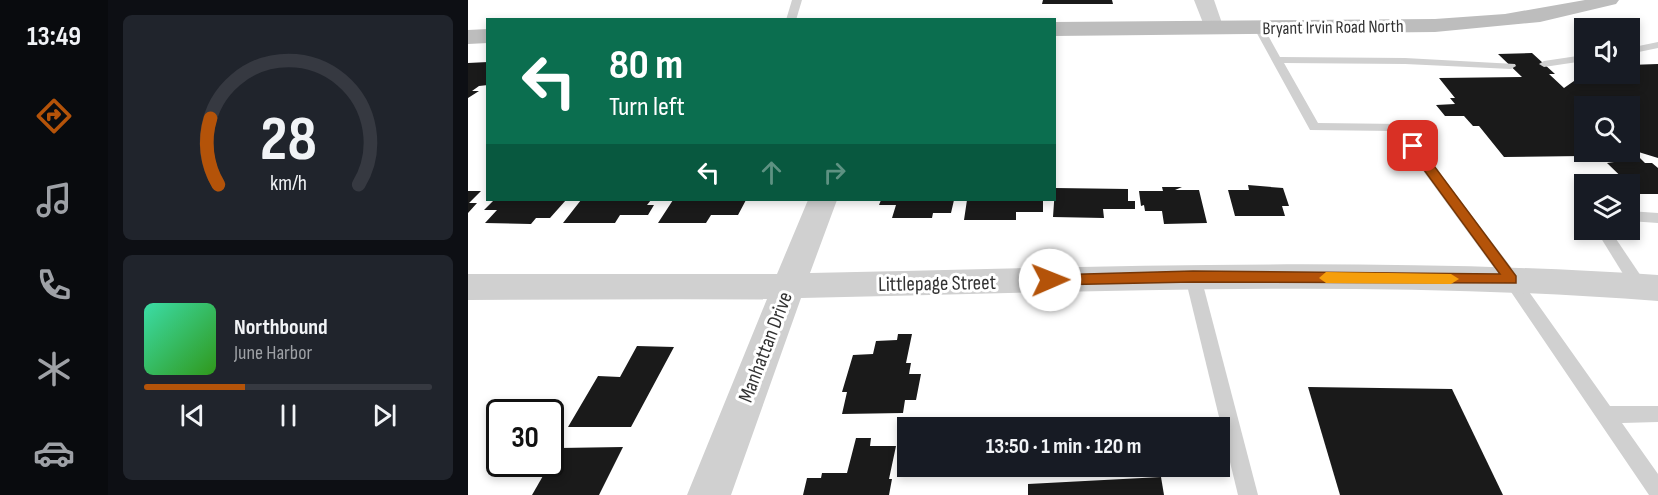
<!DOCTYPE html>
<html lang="en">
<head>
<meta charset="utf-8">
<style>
	:root { --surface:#171b24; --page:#20242c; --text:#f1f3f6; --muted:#9ea1a6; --line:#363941; --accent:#b45309 }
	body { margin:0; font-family:"Sofia Sans Condensed",sans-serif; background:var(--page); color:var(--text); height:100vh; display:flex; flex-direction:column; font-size:22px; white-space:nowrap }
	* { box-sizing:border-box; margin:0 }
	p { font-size:20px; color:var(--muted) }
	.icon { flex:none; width:33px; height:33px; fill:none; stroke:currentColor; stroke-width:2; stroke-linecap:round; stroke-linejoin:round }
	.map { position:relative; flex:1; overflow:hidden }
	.side { display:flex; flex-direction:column; gap:15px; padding:15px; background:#0d0f14; width:360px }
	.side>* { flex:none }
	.top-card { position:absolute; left:18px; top:18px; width:570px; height:183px; border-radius:0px; box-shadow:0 3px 9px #0003; background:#0b6e4f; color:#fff; overflow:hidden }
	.fabs { position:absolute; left:1106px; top:18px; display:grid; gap:12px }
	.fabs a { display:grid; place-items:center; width:66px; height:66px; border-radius:0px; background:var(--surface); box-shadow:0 3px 9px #0003; font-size:30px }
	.speed { position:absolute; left:18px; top:399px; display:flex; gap:12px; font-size:30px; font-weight:700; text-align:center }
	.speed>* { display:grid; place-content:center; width:78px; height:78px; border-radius:50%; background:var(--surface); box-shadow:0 3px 9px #0003; line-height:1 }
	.speed .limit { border:3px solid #111; border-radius:9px; background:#fff; color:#111 }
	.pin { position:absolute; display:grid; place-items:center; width:51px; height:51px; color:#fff; margin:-26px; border-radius:12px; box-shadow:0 3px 9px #0006 }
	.me { position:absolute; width:66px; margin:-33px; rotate:89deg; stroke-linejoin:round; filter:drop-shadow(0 0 4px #0008) }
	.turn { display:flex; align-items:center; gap:21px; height:126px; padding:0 24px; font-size:27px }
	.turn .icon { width:78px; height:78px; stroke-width:2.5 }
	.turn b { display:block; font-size:42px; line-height:51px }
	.lanes { display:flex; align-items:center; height:57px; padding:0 24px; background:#0003; justify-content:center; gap:30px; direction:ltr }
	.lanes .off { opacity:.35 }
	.side .widget { flex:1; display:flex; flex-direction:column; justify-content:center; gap:9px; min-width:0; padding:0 21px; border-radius:9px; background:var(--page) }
	.side .dial { align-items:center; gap:0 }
	.dial svg { height:156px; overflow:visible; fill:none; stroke:var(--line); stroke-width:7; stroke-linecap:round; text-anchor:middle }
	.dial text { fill:var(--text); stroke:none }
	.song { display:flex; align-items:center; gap:18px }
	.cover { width:72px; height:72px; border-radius:9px; background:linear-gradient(135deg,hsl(160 70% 55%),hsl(110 70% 35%)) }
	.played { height:6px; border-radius:3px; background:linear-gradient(90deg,var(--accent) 35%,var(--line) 35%) }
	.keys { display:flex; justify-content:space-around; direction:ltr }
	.trip { position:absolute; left:429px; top:417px; width:333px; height:60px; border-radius:0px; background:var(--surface); box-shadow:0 3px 9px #0003; font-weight:700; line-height:60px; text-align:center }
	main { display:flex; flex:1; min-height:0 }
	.tab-bar { display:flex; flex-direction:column; width:108px; justify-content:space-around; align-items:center; background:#090b0e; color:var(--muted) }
	.tab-bar .icon { width:42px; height:42px }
	.tab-bar .current { color:var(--accent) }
	.tab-bar b { font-size:27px; color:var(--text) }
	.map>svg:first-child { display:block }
</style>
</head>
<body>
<main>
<nav class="tab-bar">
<b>13:49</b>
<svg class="icon current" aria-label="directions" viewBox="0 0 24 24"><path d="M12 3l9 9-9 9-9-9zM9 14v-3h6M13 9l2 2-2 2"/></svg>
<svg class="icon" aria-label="music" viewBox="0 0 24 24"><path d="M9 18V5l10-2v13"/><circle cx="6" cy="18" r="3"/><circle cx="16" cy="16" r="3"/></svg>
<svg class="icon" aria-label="phone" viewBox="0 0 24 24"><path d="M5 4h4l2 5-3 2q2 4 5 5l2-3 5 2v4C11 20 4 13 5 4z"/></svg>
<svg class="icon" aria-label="climate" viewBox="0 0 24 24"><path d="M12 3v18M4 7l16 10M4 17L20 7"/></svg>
<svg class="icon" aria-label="car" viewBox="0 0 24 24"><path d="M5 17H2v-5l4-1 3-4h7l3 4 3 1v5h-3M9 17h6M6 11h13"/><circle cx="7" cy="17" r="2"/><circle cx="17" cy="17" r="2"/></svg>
</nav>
<section class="side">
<div class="widget dial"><svg viewBox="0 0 100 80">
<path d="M14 69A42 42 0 1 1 86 69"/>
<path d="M14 69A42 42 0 0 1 10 35" stroke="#b45309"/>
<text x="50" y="56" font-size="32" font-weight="700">28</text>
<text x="50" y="72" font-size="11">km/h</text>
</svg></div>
<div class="widget">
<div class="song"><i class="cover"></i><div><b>Northbound</b><p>June Harbor</p></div></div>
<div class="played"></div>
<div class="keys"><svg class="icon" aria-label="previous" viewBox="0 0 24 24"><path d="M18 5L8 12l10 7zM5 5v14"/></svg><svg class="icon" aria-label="pause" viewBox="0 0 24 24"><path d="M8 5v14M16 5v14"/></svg><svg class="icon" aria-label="next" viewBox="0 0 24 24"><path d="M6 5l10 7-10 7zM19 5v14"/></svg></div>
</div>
</section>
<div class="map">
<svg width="1190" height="495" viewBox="0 0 1190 495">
	<rect width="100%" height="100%" fill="#fff"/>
	<!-- building -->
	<g fill="#1a1a1a">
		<path d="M575,0H644L645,4H574Z"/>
		<path d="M1064,53L1087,74H1081L1096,88L1116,74H1161V65L1190,64V158L1164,150L1177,163H1184L1190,168V194H1171L1139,163L1146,162L1135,152H1161V106H1116V152H1119L1115,156L1036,157L1011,126H1005L996,116H977L968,105L987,104L982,98H987L971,78L1054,77L1030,54Z"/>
		<path d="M20,62V85L11,86L4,91H11L0,98V63Z"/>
		<path d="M780,185L815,188L821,206H814L817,216H767L760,190H781Z"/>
		<path d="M694,187H714L707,190H731L739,223L696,224L694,211H677L676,205L673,206L671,191H695Z"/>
		<path d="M587,188L660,189V201H667V209H635L636,218L585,217Z"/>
		<path d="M0,191H13L1,203H9L0,213Z"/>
		<path d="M26,200H98L82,218H68L63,224L17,223L29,210H16Z"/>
		<path d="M113,200H183L179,205H186L180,215H152L147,223H95Z"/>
		<path d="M205,200H278L270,215H243L238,223H190Z"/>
		<path d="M413,200H486L483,213H465L464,218H424L428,205H411Z"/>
		<path d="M499,200H570L575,201V212H548V220H496Z"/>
		<path d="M430,334H444L438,363H443L441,374H453L448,400H437L435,413L374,414L379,392H374L385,355L405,354L408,341L429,340Z"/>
		<path d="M169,346L206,347L163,427H100L130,376L152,377Z"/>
		<path d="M840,387L984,389L1035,495H872Z"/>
		<path d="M388,438H403L402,446H428L421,479H424L421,495H335L339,478H353L354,473H379Z"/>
		<path d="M155,447L131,495H64L91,448Z"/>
		<path d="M693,477L696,495H560V484Z"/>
	</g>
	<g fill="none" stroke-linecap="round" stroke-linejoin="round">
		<!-- service -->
		<g fill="#d0d0d0" fill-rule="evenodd">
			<path d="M324,0H334L328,20H318Z"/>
			<path d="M791,25L796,28L812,57L937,58L1047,64L1048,66L1043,69L937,64L816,63L850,123L934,124L1049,275L1142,406H1190V422L1154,423L1190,474V495H1181L1037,283L926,131L842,130L786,28Z"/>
			<path d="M1190,42V48L1161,54V48Z"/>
			<path d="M1116,55V61L1076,67L1071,64L1076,61Z"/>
			<path d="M1161,211L1190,213V223L1161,221Z"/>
			<path d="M1128,230H1142L1177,282L1179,286L1177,290H1165Z"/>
			<path d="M725,271L731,273L733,277L790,495H770L717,277L719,273Z"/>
		</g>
		<!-- minor -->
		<g fill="#d0d0d0" fill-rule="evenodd">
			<path d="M726,0H746L756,29L753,33H739Z"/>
			<path d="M340,200H369L342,273C625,267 908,256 1190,275V301C905,279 619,292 333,298L263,495H219L299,299L0,300V274H309Z"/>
		</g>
		<!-- secondary -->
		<g fill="#bdbdbd" fill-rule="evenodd">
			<path d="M1117,0H1151L1148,4L1072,22L967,32L586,36V22L967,19L1037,14Z"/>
			<path d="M20,29V43L0,44V30Z"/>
		</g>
	</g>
	<!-- route -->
	<path fill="#b45309" stroke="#753606" stroke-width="1.5" d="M940,143H949L1048,276V283L725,282L582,285L575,280L582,275L725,271L1032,274L940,148Z"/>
	<!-- slow -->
	<path fill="#f59e0b" d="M858,272L983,274L991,279L983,284L858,283L851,278Z"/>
	<g text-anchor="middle" stroke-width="6" stroke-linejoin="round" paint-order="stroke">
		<!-- far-street labels -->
		<g font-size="18" fill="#333" stroke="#fff">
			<text transform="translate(865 27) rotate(-1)" y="6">Bryant Irvin Road North</text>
		</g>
		<!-- street labels -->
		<g font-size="21" fill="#333" stroke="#fff">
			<text transform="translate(469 283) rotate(-1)" y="7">Littlepage Street</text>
			<text transform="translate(297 347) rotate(-69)" y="7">Manhattan Drive</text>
		</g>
	</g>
</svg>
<div class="fabs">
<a><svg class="icon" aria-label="sound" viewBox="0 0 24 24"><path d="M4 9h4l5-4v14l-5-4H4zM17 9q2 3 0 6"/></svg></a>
<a><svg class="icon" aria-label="search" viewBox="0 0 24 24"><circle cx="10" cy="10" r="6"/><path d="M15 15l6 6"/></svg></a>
<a><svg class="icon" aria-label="layers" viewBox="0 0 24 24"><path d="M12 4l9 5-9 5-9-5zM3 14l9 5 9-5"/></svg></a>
</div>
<div class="speed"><div class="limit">30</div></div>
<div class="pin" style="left:945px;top:146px;background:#d93025"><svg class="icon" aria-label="arrive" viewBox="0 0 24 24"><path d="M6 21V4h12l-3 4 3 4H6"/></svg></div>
<svg class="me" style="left:582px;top:280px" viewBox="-20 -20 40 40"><circle r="19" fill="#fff"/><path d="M0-13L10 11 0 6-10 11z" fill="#b45309"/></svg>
<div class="trip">13:50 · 1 min · 120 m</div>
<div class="top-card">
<div class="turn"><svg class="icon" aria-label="left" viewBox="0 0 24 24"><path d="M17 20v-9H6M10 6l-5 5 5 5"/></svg><div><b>80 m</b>Turn left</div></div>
<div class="lanes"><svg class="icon" aria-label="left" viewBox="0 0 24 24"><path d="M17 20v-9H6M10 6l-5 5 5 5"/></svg><svg class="icon off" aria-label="ahead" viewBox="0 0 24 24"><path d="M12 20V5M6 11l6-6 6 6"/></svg><svg class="icon off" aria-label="right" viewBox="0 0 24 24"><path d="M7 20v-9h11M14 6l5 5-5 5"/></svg></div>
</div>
</div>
</main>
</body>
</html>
